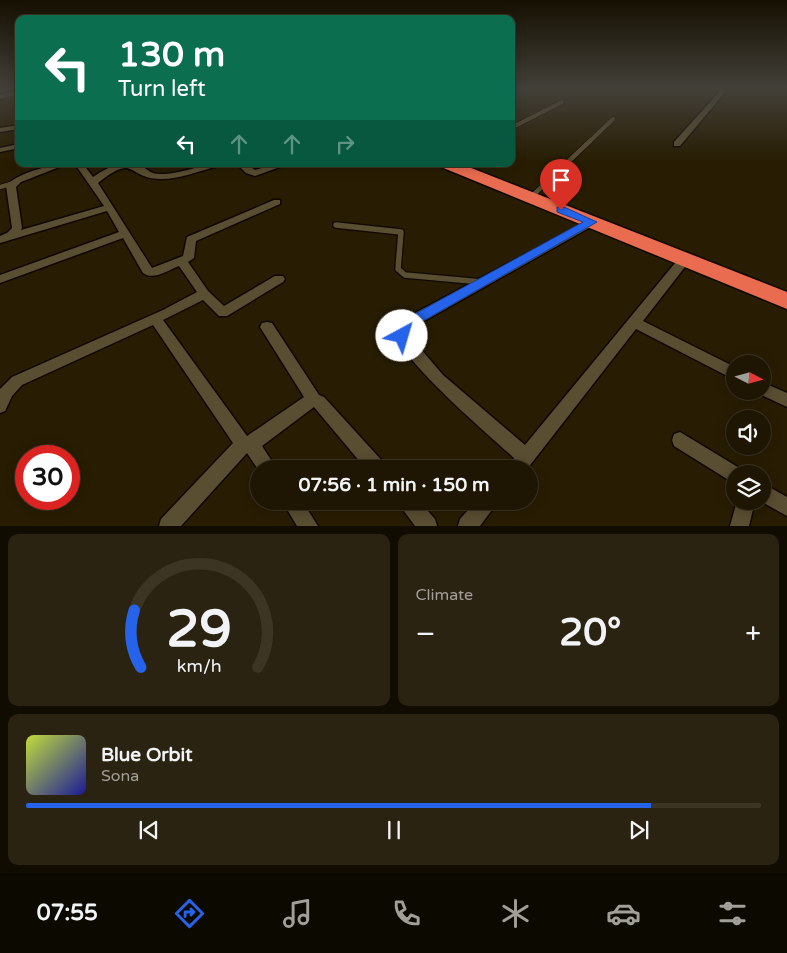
<!DOCTYPE html>
<html lang="en">
<head>
<meta charset="utf-8">
<style>
	:root { --surface:#1e1602; --page:#2b2311; --text:#f1f3f6; --muted:#a19f99; --line:#3c3524; --accent:#2563eb }
	body { margin:0; font-family:"Varela Round",sans-serif; background:var(--page); color:var(--text); height:100vh; display:flex; flex-direction:column; font-size:19px; white-space:nowrap }
	* { box-sizing:border-box; margin:0 }
	p { font-size:16px; color:var(--muted) }
	.icon { flex:none; width:28px; height:28px; fill:none; stroke:currentColor; stroke-width:2; stroke-linecap:round; stroke-linejoin:round }
	.map { position:relative; height:526px; overflow:hidden }
	.panel { display:flex; flex-direction:column; gap:8px; padding:8px; background:#100c01; flex:1 }
	.panel>* { flex:none }
	.hud { position:absolute; left:15px; top:15px; width:500px; height:152px; border-radius:10px; box-shadow:0 2px 12px #0003,0 0 0 1px var(--line); background:#0b6e4f; color:#fff; overflow:hidden }
	.needle { width:32px; rotate:96deg }
	.buttons { position:absolute; left:726px; top:355px; display:grid; gap:10px }
	.buttons a { display:grid; place-items:center; width:45px; height:45px; border-radius:50%; background:var(--surface); box-shadow:0 2px 12px #0003,0 0 0 1px var(--line); font-size:25px }
	.speed { position:absolute; left:15px; top:445px; display:flex; gap:10px; font-size:25px; font-weight:700; text-align:center }
	.speed>* { display:grid; place-content:center; width:65px; height:65px; border-radius:50%; background:var(--surface); box-shadow:0 2px 12px #0003,0 0 0 1px var(--line); line-height:1 }
	.speed .limit { border:8px solid #d22; background:#fff; color:#111 }
	.pin { position:absolute; display:grid; place-items:center; width:42px; height:42px; color:#fff; margin:-51px -21px; border-radius:50% 50% 50% 0; rotate:-45deg; box-shadow:0 0 5px #0007 }
	.pin .icon { rotate:45deg }
	.me { position:absolute; width:55px; margin:-28px; rotate:39deg; stroke-linejoin:round; filter:drop-shadow(0 0 4px #0008) }
	.turn { display:flex; align-items:center; gap:18px; height:105px; padding:0 20px; font-size:22px }
	.turn .icon { width:65px; height:65px; stroke-width:2.5 }
	.turn b { display:block; font-size:35px; line-height:42px }
	.lanes { display:flex; align-items:center; height:48px; padding:0 20px; background:#0003; justify-content:center; gap:25px; direction:ltr }
	.lanes .off { opacity:.35 }
	.big { font-size:38px; font-weight:700; line-height:1.1 }
	.panel .card { flex:1; display:flex; flex-direction:column; justify-content:center; gap:8px; min-width:0; padding:0 18px; border-radius:10px; background:var(--page) }
	.panel .dial { align-items:center; gap:0 }
	.dial svg { height:130px; overflow:visible; fill:none; stroke:var(--line); stroke-width:7; stroke-linecap:round; text-anchor:middle }
	.dial text { fill:var(--text); stroke:none }
	.song { display:flex; align-items:center; gap:15px }
	.cover { width:60px; height:60px; border-radius:8px; background:linear-gradient(135deg,hsl(70 70% 55%),hsl(240 70% 35%)) }
	.played { height:5px; border-radius:2px; background:linear-gradient(90deg,var(--accent) 85%,var(--line) 85%) }
	.keys { display:flex; justify-content:space-around; direction:ltr }
	.heat { display:flex; justify-content:space-between; align-items:center; font-size:28px; direction:ltr }
	.panel .tiles { flex:1; display:grid; gap:8px; grid-template-columns:1fr 1fr }
	.card:last-child { grid-column:span 2 }
	.trip { position:absolute; left:250px; top:460px; width:288px; height:50px; border-radius:25px; background:var(--surface); box-shadow:0 2px 12px #0003,0 0 0 1px var(--line); font-weight:700; line-height:50px; text-align:center }
	.menu { display:flex; height:80px; justify-content:space-around; align-items:center; background:#0c0901; color:var(--muted) }
	.menu .icon { width:35px; height:35px }
	.menu .on { color:var(--accent) }
	.menu b { font-size:22px; color:var(--text) }
	.map>svg:first-child { display:block }
</style>
</head>
<body>
<div class="map">
<svg width="787" height="526" viewBox="0 0 787 526">
	<rect width="100%" height="100%" fill="#281d03"/>
	<g fill="none" stroke-linecap="round" stroke-linejoin="round">
		<!-- lane-far2 casing -->
		<g stroke="#110700" stroke-width="5">
			<g id="lane-far2">
				<path d="M511,128L562,102"/>
				<path d="M589,142L613,119"/>
			</g>
		</g>
		<!-- lane-far1 casing -->
		<g stroke="#110700" stroke-width="6">
			<g id="lane-far1">
				<path d="M0,187L14,183"/>
				<path d="M530,198L591,140"/>
			</g>
		</g>
		<!-- lane casing -->
		<g stroke="#110700" stroke-width="8">
			<path id="lane" d="M336,225L401,232L398,269L405,275L482,282"/>
		</g>
		<!-- street casing -->
		<g stroke="#110700" stroke-width="3">
			<g id="street">
				<path d="M717,88H723L726,91L680,146H674V142L720,91Z"/>
				<path d="M19,90V94L0,99V95Z"/>
				<path d="M19,125V129L0,132V128Z"/>
				<path d="M19,144V148L0,152V148Z"/>
				<path d="M56,164H67L21,182L16,187L22,228L21,230L104,206L75,164H83L93,177C105,169 121,159 137,164C150,169 148,175 165,174C184,173 200,164 219,164L218,166C199,171 180,179 161,179C126,179 137,152 98,183L152,268L183,256L187,237L274,200H280V204L196,241L194,258L188,262L208,291L224,306L275,276H283L285,279L283,282L227,316H219L203,300L163,320L247,436L304,397L260,327L262,323L267,322L272,323L319,395L324,397L384,463L387,469H366L314,407L262,446L277,469H259V471L247,453L181,526H159L161,519L233,443L153,325L22,385L12,396L5,411L0,413V389L12,377L163,310L197,292L179,266C168,270 154,281 143,273L123,238L0,283V275L119,232L107,211L0,243V236L7,233L12,228L6,186C18,173 40,169 56,164Z"/>
				<path d="M237,164H246L255,170L276,164H288L255,176L246,173Z"/>
				<path d="M592,219L597,222L596,224L410,329L408,334L443,375L525,445L680,257L684,256L690,260L688,263L643,321L735,367V380L636,329L527,469H507L514,458C489,435 399,359 394,330L400,321Z"/>
				<path d="M762,382L787,393V407L757,393L756,391H762Z"/>
				<path d="M680,432L741,469L743,474H735V484L674,446L672,440L674,434Z"/>
				<path d="M762,483L787,497V516L760,501H762Z"/>
				<path d="M282,501H302L318,526H297Z"/>
				<path d="M398,501H419L435,519L437,526H415L401,507Z"/>
				<path d="M476,501H497L494,507L480,526H458L460,519Z"/>
				<path d="M737,501H755L749,526H730Z"/>
			</g>
		</g>
		<!-- highway casing -->
		<g stroke="#110700" stroke-width="3">
			<path id="highway" d="M439,164H461L787,292V309L441,167Z"/>
		</g>
		<!-- lane-far2 -->
		<use href="#lane-far2" stroke="#594d32" stroke-width="4"/>
		<!-- lane-far1 -->
		<use href="#lane-far1" stroke="#594d32" stroke-width="4.5"/>
		<!-- lane -->
		<use href="#lane" stroke="#594d32" stroke-width="5.5"/>
		<!-- street -->
		<use href="#street" fill="#594d32" fill-rule="evenodd"/>
		<!-- highway -->
		<use href="#highway" fill="#e96c50" fill-rule="evenodd"/>
	</g>
	<!-- sky -->
	<linearGradient id="sky" x2="0" y2="1"><stop stop-color="#161002"/><stop offset="0.55" stop-color="#424039"/><stop offset="1" stop-color="#424039" stop-opacity="0"/></linearGradient>
	<rect width="787" height="161" fill="url(#sky)"/>
	<!-- route -->
	<path fill="#2563eb" stroke="#184099" d="M557,207H564L597,222L409,329L407,340L402,342L397,340L395,330L400,322L583,222L557,212Z"/>
</svg>
<div class="buttons">
<a><svg class="needle" viewBox="-14 -14 28 28"><path d="M0-13l5 13h-10z" fill="#e53935"/><path d="M0 13l5-13h-10z" fill="#a19f99"/></svg></a>
<a><svg class="icon" aria-label="sound" viewBox="0 0 24 24"><path d="M4 9h4l5-4v14l-5-4H4zM17 9q2 3 0 6"/></svg></a>
<a><svg class="icon" aria-label="layers" viewBox="0 0 24 24"><path d="M12 4l9 5-9 5-9-5zM3 14l9 5 9-5"/></svg></a>
</div>
<div class="speed"><div class="limit">30</div></div>
<div class="pin" style="left:561px;top:210px;background:#d93025"><svg class="icon" aria-label="arrive" viewBox="0 0 24 24"><path d="M6 21V4h12l-3 4 3 4H6"/></svg></div>
<svg class="me" style="left:402px;top:336px" viewBox="-20 -20 40 40"><circle r="19" fill="#fff"/><path d="M0-13L10 11 0 6-10 11z" fill="#2563eb"/></svg>
<div class="trip">07:56 · 1 min · 150 m</div>
<div class="hud">
<div class="turn"><svg class="icon" aria-label="left" viewBox="0 0 24 24"><path d="M17 20v-9H6M10 6l-5 5 5 5"/></svg><div><b>130 m</b>Turn left</div></div>
<div class="lanes"><svg class="icon" aria-label="left" viewBox="0 0 24 24"><path d="M17 20v-9H6M10 6l-5 5 5 5"/></svg><svg class="icon off" aria-label="ahead" viewBox="0 0 24 24"><path d="M12 20V5M6 11l6-6 6 6"/></svg><svg class="icon off" aria-label="ahead" viewBox="0 0 24 24"><path d="M12 20V5M6 11l6-6 6 6"/></svg><svg class="icon off" aria-label="right" viewBox="0 0 24 24"><path d="M7 20v-9h11M14 6l5 5-5 5"/></svg></div>
</div>
</div>
<section class="panel">
<div class="tiles">
<div class="card dial"><svg viewBox="0 0 100 80">
<path d="M14 69A42 42 0 1 1 86 69"/>
<path d="M14 69A42 42 0 0 1 10 34" stroke="#2563eb"/>
<text x="50" y="56" font-size="32" font-weight="700">29</text>
<text x="50" y="72" font-size="11">km/h</text>
</svg></div>
<div class="card"><p>Climate</p>
<div class="heat"><a>−</a><b class="big">20°</b><a>+</a></div>
</div>
<div class="card">
<div class="song"><i class="cover"></i><div><b>Blue Orbit</b><p>Sona</p></div></div>
<div class="played"></div>
<div class="keys"><svg class="icon" aria-label="previous" viewBox="0 0 24 24"><path d="M18 5L8 12l10 7zM5 5v14"/></svg><svg class="icon" aria-label="pause" viewBox="0 0 24 24"><path d="M8 5v14M16 5v14"/></svg><svg class="icon" aria-label="next" viewBox="0 0 24 24"><path d="M6 5l10 7-10 7zM19 5v14"/></svg></div>
</div>
</div>
</section>
<nav class="menu">
<b>07:55</b>
<svg class="icon on" aria-label="directions" viewBox="0 0 24 24"><path d="M12 3l9 9-9 9-9-9zM9 14v-3h6M13 9l2 2-2 2"/></svg>
<svg class="icon" aria-label="music" viewBox="0 0 24 24"><path d="M9 18V5l10-2v13"/><circle cx="6" cy="18" r="3"/><circle cx="16" cy="16" r="3"/></svg>
<svg class="icon" aria-label="phone" viewBox="0 0 24 24"><path d="M5 4h4l2 5-3 2q2 4 5 5l2-3 5 2v4C11 20 4 13 5 4z"/></svg>
<svg class="icon" aria-label="climate" viewBox="0 0 24 24"><path d="M12 3v18M4 7l16 10M4 17L20 7"/></svg>
<svg class="icon" aria-label="car" viewBox="0 0 24 24"><path d="M5 17H2v-5l4-1 3-4h7l3 4 3 1v5h-3M9 17h6M6 11h13"/><circle cx="7" cy="17" r="2"/><circle cx="17" cy="17" r="2"/></svg>
<svg class="icon" aria-label="filters" viewBox="0 0 24 24"><path d="M4 7h16M4 17h16"/><circle cx="9" cy="7" r="2"/><circle cx="15" cy="17" r="2"/></svg>
</nav>
</body>
</html>
